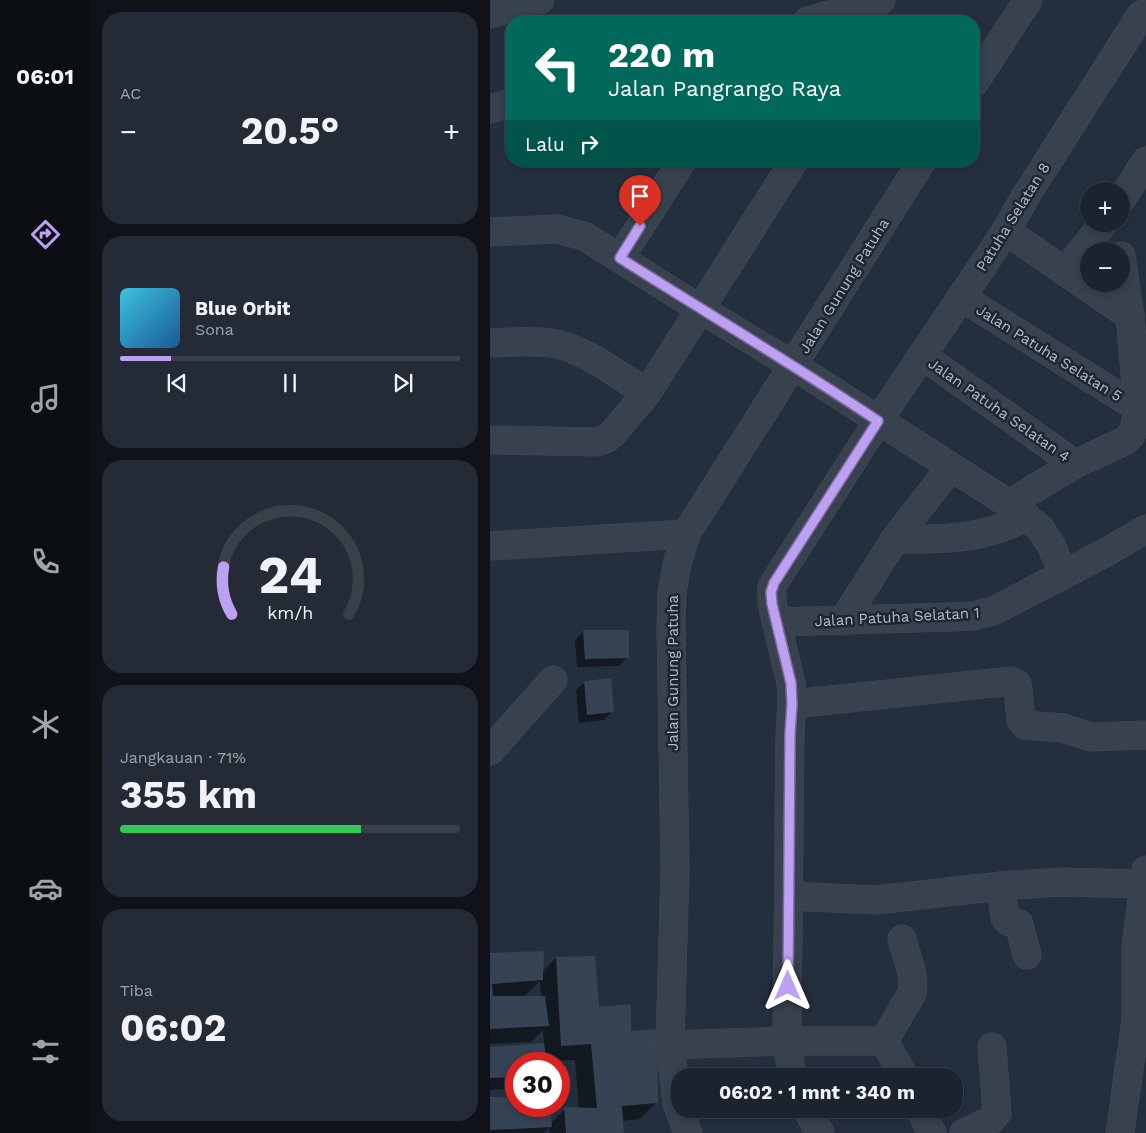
<!DOCTYPE html>
<html lang="id">
<head>
<meta charset="utf-8">
<style>
	:root { --surface:#1b232e; --page:#242b36; --text:#f1f3f6; --muted:#a0a4aa; --line:#39404a; --accent:#bca0f2 }
	body { margin:0; font-family:"Work Sans",sans-serif; background:var(--page); color:var(--text); height:100vh; display:flex; flex-direction:column; font-size:19px; white-space:nowrap }
	* { box-sizing:border-box; margin:0 }
	p { font-size:16px; color:var(--muted) }
	.icon { flex:none; width:28px; height:28px; fill:none; stroke:currentColor; stroke-width:2; stroke-linecap:round; stroke-linejoin:round }
	.map { position:relative; flex:1; overflow:hidden }
	.sheet { display:flex; flex-direction:column; gap:12px; padding:12px; background:#0f1319; width:400px }
	.sheet>* { flex:none }
	.hud { position:absolute; left:15px; top:15px; width:475px; height:152px; border-radius:20px; box-shadow:0 2px 8px #0003,0 0 0 1px var(--line); background:#00695c; color:#fff; overflow:hidden }
	.tools { position:absolute; left:590px; top:182px; display:grid; gap:10px }
	.tools a { display:grid; place-items:center; width:50px; height:50px; border-radius:50%; background:var(--surface); box-shadow:0 2px 8px #0003,0 0 0 1px var(--line); font-size:25px }
	.speed { position:absolute; left:15px; top:1052px; display:flex; gap:10px; font-size:25px; font-weight:700; text-align:center }
	.speed>* { display:grid; place-content:center; width:65px; height:65px; border-radius:50%; background:var(--surface); box-shadow:0 2px 8px #0003,0 0 0 1px var(--line); line-height:1 }
	.speed .limit { border:8px solid #d22; background:#fff; color:#111 }
	.pin { position:absolute; display:grid; place-items:center; width:42px; height:42px; color:#fff; margin:-51px -21px; border-radius:50% 50% 50% 0; rotate:-45deg; box-shadow:0 0 5px #0007 }
	.pin .icon { rotate:45deg }
	.me { position:absolute; width:55px; margin:-28px; rotate:0deg; stroke-linejoin:round; filter:drop-shadow(0 0 4px #0008) }
	.turn { display:flex; align-items:center; gap:18px; height:105px; padding:0 20px; font-size:22px }
	.turn .icon { width:65px; height:65px; stroke-width:2.5 }
	.turn b { display:block; font-size:35px; line-height:42px }
	.then { display:flex; align-items:center; height:48px; padding:0 20px; background:#0003; gap:10px; font-size:19px }
	.big { font-size:38px; font-weight:700; line-height:1.1 }
	.sheet .tile { flex:1; display:flex; flex-direction:column; justify-content:center; gap:8px; min-width:0; padding:0 18px; border-radius:20px; background:var(--page) }
	.sheet .dial { align-items:center; gap:0 }
	.dial svg { height:130px; overflow:visible; fill:none; stroke:var(--line); stroke-width:7; stroke-linecap:round; text-anchor:middle }
	.dial text { fill:var(--text); stroke:none }
	.song { display:flex; align-items:center; gap:15px }
	.cover { width:60px; height:60px; border-radius:8px; background:linear-gradient(135deg,hsl(190 70% 55%),hsl(210 70% 35%)) }
	.played { height:5px; border-radius:2px; background:linear-gradient(90deg,var(--accent) 15%,var(--line) 15%) }
	.keys { display:flex; justify-content:space-around; direction:ltr }
	.heat { display:flex; justify-content:space-between; align-items:center; font-size:28px; direction:ltr }
	.charge { height:8px; border-radius:4px; background:linear-gradient(90deg,#34c759 71%,var(--line) 0) }
	.trip { position:absolute; left:181px; top:1068px; width:292px; height:50px; border-radius:20px; background:var(--surface); box-shadow:0 2px 8px #0003,0 0 0 1px var(--line); font-weight:700; line-height:50px; text-align:center }
	main { display:flex; flex:1; min-height:0 }
	.tabs { display:flex; flex-direction:column; width:90px; justify-content:space-around; align-items:center; background:#0b0e12; color:var(--muted) }
	.tabs .icon { width:35px; height:35px }
	.tabs .current { color:var(--accent) }
	.tabs b { font-size:22px; color:var(--text) }
	.map>svg:first-child { display:block }
</style>
</head>
<body>
<main>
<nav class="tabs">
<b>06:01</b>
<svg class="icon current" aria-label="directions" viewBox="0 0 24 24"><path d="M12 3l9 9-9 9-9-9zM9 14v-3h6M13 9l2 2-2 2"/></svg>
<svg class="icon" aria-label="music" viewBox="0 0 24 24"><path d="M9 18V5l10-2v13"/><circle cx="6" cy="18" r="3"/><circle cx="16" cy="16" r="3"/></svg>
<svg class="icon" aria-label="phone" viewBox="0 0 24 24"><path d="M5 4h4l2 5-3 2q2 4 5 5l2-3 5 2v4C11 20 4 13 5 4z"/></svg>
<svg class="icon" aria-label="climate" viewBox="0 0 24 24"><path d="M12 3v18M4 7l16 10M4 17L20 7"/></svg>
<svg class="icon" aria-label="car" viewBox="0 0 24 24"><path d="M5 17H2v-5l4-1 3-4h7l3 4 3 1v5h-3M9 17h6M6 11h13"/><circle cx="7" cy="17" r="2"/><circle cx="17" cy="17" r="2"/></svg>
<svg class="icon" aria-label="filters" viewBox="0 0 24 24"><path d="M4 7h16M4 17h16"/><circle cx="9" cy="7" r="2"/><circle cx="15" cy="17" r="2"/></svg>
</nav>
<section class="sheet">
<div class="tile"><p>AC</p>
<div class="heat"><a>−</a><b class="big">20.5°</b><a>+</a></div>
</div>
<div class="tile">
<div class="song"><i class="cover"></i><div><b>Blue Orbit</b><p>Sona</p></div></div>
<div class="played"></div>
<div class="keys"><svg class="icon" aria-label="previous" viewBox="0 0 24 24"><path d="M18 5L8 12l10 7zM5 5v14"/></svg><svg class="icon" aria-label="pause" viewBox="0 0 24 24"><path d="M8 5v14M16 5v14"/></svg><svg class="icon" aria-label="next" viewBox="0 0 24 24"><path d="M6 5l10 7-10 7zM19 5v14"/></svg></div>
</div>
<div class="tile dial"><svg viewBox="0 0 100 80">
<path d="M14 69A42 42 0 1 1 86 69"/>
<path d="M14 69A42 42 0 0 1 9 40" stroke="#bca0f2"/>
<text x="50" y="56" font-size="32" font-weight="700">24</text>
<text x="50" y="72" font-size="11">km/h</text>
</svg></div>
<div class="tile"><p>Jangkauan · 71%</p><b class="big">355 km</b><div class="charge"></div></div>
<div class="tile"><p>Tiba</p><b class="big">06:02</b></div>
</section>
<div class="map">
<svg width="656" height="1133" viewBox="0 0 656 1133">
	<rect width="100%" height="100%" fill="#242f3e"/>
	<!-- shadow -->
	<g fill="#0007" fill-rule="evenodd">
		<path d="M94,631L137,658L129,666L87,667L85,640Z"/>
		<path d="M95,682L122,712L114,720L89,723L86,690Z"/>
		<path d="M0,955L52,972L66,958L108,1008L140,1032L166,1103L150,1119L132,1121L133,1133H59V1128L54,1133H0V1099L26,1098V1106L60,1124L75,1109H89L85,1060L26,1064V1088L0,1090V1048L54,1045L53,1030L41,1042L0,1044ZM50,981L51,997H34Z"/>
	</g>
	<!-- building -->
	<g fill="#364354">
		<path d="M93,630H139V658L95,659Z"/>
		<path d="M121,678L124,712L97,715L94,681Z"/>
		<path d="M54,951L53,980L2,984L3,996H55L59,1026L0,1029V953Z"/>
		<path d="M105,956L109,1007L141,1004V1031L167,1029L168,1103L132,1106L134,1133H76L74,1107L107,1108L101,1044L71,1046L66,957Z"/>
		<path d="M54,1043L57,1064H26V1077L0,1078V1047Z"/>
		<path d="M0,1097H26V1106H60L62,1127L0,1130Z"/>
	</g>
	<g fill="none" stroke-linecap="round" stroke-linejoin="round">
		<!-- minor casing -->
		<g stroke="#414a57" stroke-width="29">
			<g id="minor">
				<path d="M0,14L50,0"/>
				<path d="M318,21L391,0"/>
				<path d="M484,83L538,0"/>
				<path d="M0,109L21,103"/>
				<path d="M631,200L656,161"/>
				<path d="M516,231L640,316"/>
				<path d="M0,232L67,229L94,236L210,309L304,366L519,504L550,528L562,547L573,574"/>
				<path d="M130,258L192,161"/>
				<path d="M575,272L613,224"/>
				<path d="M471,297L648,408"/>
				<path d="M0,343C22,342 44,340 66,344C95,349 131,377 157,393"/>
				<path d="M433,356L585,464"/>
				<path d="M0,440L107,442L116,439L122,434L157,393L304,161"/>
				<path d="M519,504L585,464L635,441L641,435L645,427L648,408L640,316L631,256"/>
				<path d="M405,539C437,539 470,540 501,531C513,528 525,522 537,517"/>
				<path d="M0,546L196,534"/>
				<path d="M353,621L405,539L460,468"/>
				<path d="M286,622L462,617L483,616L503,611L615,553L656,529"/>
				<path d="M302,704L522,681L527,684L528,689L531,720L535,725L573,728L601,737L656,735"/>
				<path d="M0,751L63,680"/>
				<path d="M511,886L515,917C518,924 523,922 529,924L537,955"/>
				<path d="M298,896L386,900L511,886L571,882L654,884"/>
				<path d="M394,1041L422,993C426,976 416,956 412,939"/>
				<path d="M180,1045L297,1041H394L414,1076"/>
				<path d="M302,1076L297,1041L300,734L302,704L301,683L282,604V586L388,421L516,231L537,194L651,15L656,13"/>
				<path d="M317,1109L330,1133"/>
				<path d="M430,1109L442,1133"/>
				<path d="M198,1133L187,1103L180,1045L185,870L181,626L182,593L187,564L196,534L432,161"/>
				<path d="M474,1133L500,1121L507,1113L502,1047"/>
				<path d="M630,1133L646,1019V946L656,870"/>
			</g>
		</g>
		<!-- minor -->
		<use href="#minor" stroke="#38414e" stroke-width="28"/>
	</g>
	<g fill="none" stroke-linecap="round" stroke-linejoin="round">
		<!-- route casing -->
		<g stroke="#7a689d" stroke-width="12">
			<path id="route" d="M150,226L130,258C215,312 303,364 388,421L284,583L281,592L282,604L301,683L302,704L300,734L298,986"/>
		</g>
		<!-- route -->
		<use href="#route" stroke="#bca0f2" stroke-width="9"/>
	</g>
	<g text-anchor="middle" stroke-width="5" stroke-linejoin="round" paint-order="stroke">
		<!-- street labels -->
		<g font-size="15" fill="#b4bcc9" stroke="#1d2633">
			<text transform="translate(523 217) rotate(-58)" y="5">Patuha Selatan 8</text>
			<text transform="translate(354 286) rotate(-58)" y="5">Jalan Gunung Patuha</text>
			<text transform="translate(559 353) rotate(32)" y="5">Jalan Patuha Selatan 5</text>
			<text transform="translate(509 410) rotate(35)" y="5">Jalan Patuha Selatan 4</text>
			<text transform="translate(407 617) rotate(-3)" y="5">Jalan Patuha Selatan 1</text>
			<text transform="translate(183 673) rotate(-90)" y="5">Jalan Gunung Patuha</text>
		</g>
	</g>
</svg>
<div class="tools">
<a>+</a>
<a>−</a>
</div>
<div class="speed"><div class="limit">30</div></div>
<div class="pin" style="left:150px;top:226px;background:#d93025"><svg class="icon" aria-label="arrive" viewBox="0 0 24 24"><path d="M6 21V4h12l-3 4 3 4H6"/></svg></div>
<svg class="me" style="left:298px;top:986px" viewBox="-20 -20 40 40"><path d="M0-17L14 15 0 8-14 15z" fill="#bca0f2" stroke="#fff" stroke-width="4"/></svg>
<div class="trip">06:02 · 1 mnt · 340 m</div>
<div class="hud">
<div class="turn"><svg class="icon" aria-label="left" viewBox="0 0 24 24"><path d="M17 20v-9H6M10 6l-5 5 5 5"/></svg><div><b>220 m</b>Jalan Pangrango Raya</div></div>
<div class="then">Lalu<svg class="icon" aria-label="right" viewBox="0 0 24 24"><path d="M7 20v-9h11M14 6l5 5-5 5"/></svg></div>
</div>
</div>
</main>
</body>
</html>
